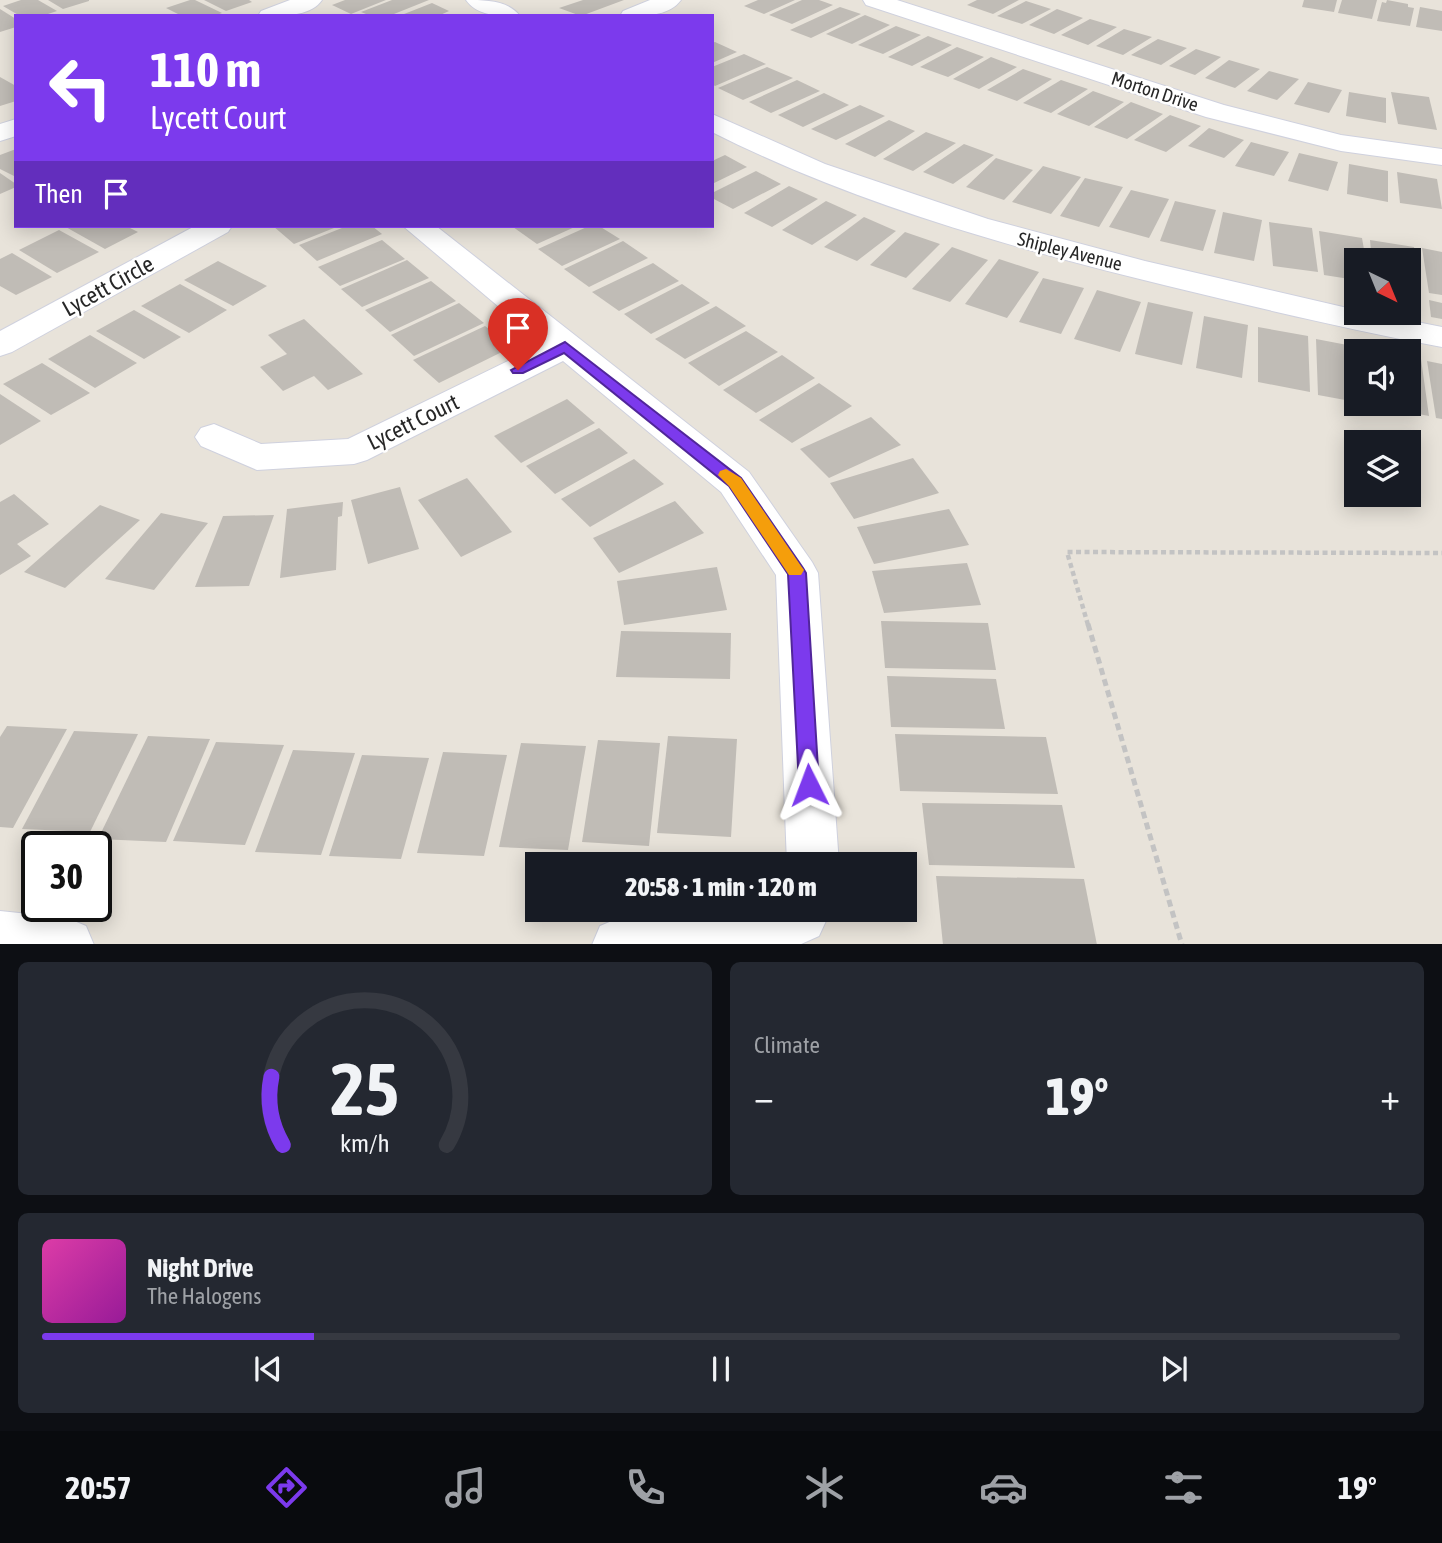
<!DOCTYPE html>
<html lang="en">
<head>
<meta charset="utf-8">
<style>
	:root { --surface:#171b24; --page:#242831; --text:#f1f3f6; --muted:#9ea1a6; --line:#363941; --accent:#7c3aed }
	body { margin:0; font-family:"Asap Condensed",sans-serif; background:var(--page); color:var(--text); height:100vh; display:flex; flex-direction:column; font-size:26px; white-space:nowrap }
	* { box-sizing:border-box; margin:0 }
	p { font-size:23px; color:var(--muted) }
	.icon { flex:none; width:38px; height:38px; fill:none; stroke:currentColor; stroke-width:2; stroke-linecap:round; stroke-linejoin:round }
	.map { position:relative; height:944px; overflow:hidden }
	.drawer { display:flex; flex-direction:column; gap:18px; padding:18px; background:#0d0f14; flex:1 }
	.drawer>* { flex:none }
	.hud { position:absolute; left:14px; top:14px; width:700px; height:214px; border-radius:0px; box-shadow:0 4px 18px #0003; background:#7c3aed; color:#fff; overflow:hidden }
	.needle { width:46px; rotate:137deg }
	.tools { position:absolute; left:1344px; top:248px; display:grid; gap:14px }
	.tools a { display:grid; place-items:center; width:77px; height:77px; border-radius:0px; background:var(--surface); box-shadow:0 4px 18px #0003; font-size:35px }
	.speed { position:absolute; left:21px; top:831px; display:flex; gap:14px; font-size:35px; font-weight:700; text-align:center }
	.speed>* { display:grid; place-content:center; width:91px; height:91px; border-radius:50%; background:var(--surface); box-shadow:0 4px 18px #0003; line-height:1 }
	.speed .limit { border:4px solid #111; border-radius:10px; background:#fff; color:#111 }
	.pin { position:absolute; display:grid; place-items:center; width:60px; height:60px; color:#fff; margin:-72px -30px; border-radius:50% 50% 50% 0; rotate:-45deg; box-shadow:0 0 7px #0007 }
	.pin .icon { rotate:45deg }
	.me { position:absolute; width:77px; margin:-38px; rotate:357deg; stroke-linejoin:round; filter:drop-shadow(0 0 5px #0008) }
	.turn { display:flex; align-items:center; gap:24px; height:147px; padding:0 21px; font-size:32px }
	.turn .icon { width:91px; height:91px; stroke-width:2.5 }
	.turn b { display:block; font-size:49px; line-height:60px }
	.then { display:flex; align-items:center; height:66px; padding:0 21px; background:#0003; gap:14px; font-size:26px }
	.big { font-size:52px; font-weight:800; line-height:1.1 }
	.drawer .card { flex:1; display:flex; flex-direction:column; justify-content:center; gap:10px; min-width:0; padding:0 24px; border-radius:10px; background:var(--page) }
	.drawer .dial { align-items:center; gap:0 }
	.dial svg { height:182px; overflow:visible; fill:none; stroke:var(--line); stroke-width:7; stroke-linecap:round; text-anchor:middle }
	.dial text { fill:var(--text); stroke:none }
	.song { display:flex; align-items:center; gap:21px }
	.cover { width:84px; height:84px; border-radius:10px; background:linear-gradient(135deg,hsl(320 70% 55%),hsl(300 70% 35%)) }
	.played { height:7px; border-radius:4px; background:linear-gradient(90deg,var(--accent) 20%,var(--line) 20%) }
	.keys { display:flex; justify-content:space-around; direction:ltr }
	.heat { display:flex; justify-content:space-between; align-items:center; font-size:38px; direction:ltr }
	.drawer .tiles { flex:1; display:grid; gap:18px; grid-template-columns:1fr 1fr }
	.card:last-child { grid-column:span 2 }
	.trip { position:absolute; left:525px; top:852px; width:392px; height:70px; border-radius:0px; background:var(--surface); box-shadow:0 4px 18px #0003; font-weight:800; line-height:70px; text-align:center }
	.tabs { display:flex; height:112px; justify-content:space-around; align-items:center; background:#090b0e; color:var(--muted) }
	.tabs .icon { width:49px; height:49px }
	.tabs .active { color:var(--accent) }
	.tabs b { font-size:32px; color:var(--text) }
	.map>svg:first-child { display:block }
</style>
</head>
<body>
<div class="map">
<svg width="1442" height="945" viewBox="0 0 1442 945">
	<rect width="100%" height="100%" fill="#e8e3da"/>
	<!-- building -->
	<g fill="#c0bcb6">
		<path d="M21,0H38L57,11L42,16H20L3,6Z"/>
		<path d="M48,0H89V1L63,9Z"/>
		<path d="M190,0H195L222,13L214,16H182L166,8Z"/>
		<path d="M204,0H249L252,2L226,11Z"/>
		<path d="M345,0H386L351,14L332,5Z"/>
		<path d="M392,0H429L389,16H371L361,12Z"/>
		<path d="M583,0H624L581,16L559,8Z"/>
		<path d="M758,0H795L764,14L744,6Z"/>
		<path d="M802,0H819L833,5L792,24L769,15Z"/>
		<path d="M977,0H1019L993,14L967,5Z"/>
		<path d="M1304,0H1337L1334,12L1302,7Z"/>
		<path d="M1342,0H1377L1372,19L1338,13Z"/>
		<path d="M1387,0L1408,4V7L1414,8L1410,26L1377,21L1382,2L1386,3Z"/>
		<path d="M1026,1L1051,9L1022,24L997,16Z"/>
		<path d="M432,3L449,11L438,16H399Z"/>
		<path d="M840,7L861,14L811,38L790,30Z"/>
		<path d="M1420,7L1442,11V31L1416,27Z"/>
		<path d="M0,9L16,19V27L0,32Z"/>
		<path d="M1057,9L1083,18L1054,34L1029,25Z"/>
		<path d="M865,15L890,25L852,44L826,34Z"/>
		<path d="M1090,19L1117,27L1088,45L1061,35Z"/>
		<path d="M896,26L921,35L883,54L858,45Z"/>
		<path d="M1124,29L1152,37L1123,55L1096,46Z"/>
		<path d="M928,36L952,45L912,66L888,57Z"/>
		<path d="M1158,39L1187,48L1161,65L1131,55Z"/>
		<path d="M715,42L737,52L712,63V43Z"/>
		<path d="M957,47L984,57L948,77L920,67Z"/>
		<path d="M1196,49L1221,57L1195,75L1169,66Z"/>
		<path d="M744,54L766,64L715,86L712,84V67Z"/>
		<path d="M991,57L1017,67L979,89L953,79Z"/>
		<path d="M1229,60L1260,69L1235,88L1205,78Z"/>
		<path d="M767,67L793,78L743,100L718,88Z"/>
		<path d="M1023,69L1052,79L1017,101L987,90Z"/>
		<path d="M1269,71L1299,79L1277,100L1247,91Z"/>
		<path d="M0,77L16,86V101L0,106Z"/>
		<path d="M797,80L820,91L771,113L749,102Z"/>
		<path d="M1061,80L1088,89L1051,113L1023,103Z"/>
		<path d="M1308,82L1342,90L1329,113L1294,104Z"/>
		<path d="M1093,91L1124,102L1089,126L1057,114Z"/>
		<path d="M1349,92L1386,98V123L1346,116Z"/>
		<path d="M1391,92L1429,97L1437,130L1398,124Z"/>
		<path d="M824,93L849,105L803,127L778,115Z"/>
		<path d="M1131,102L1163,114L1127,139L1094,127Z"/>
		<path d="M860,105L885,116L836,140L811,129Z"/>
		<path d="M1170,115L1201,126L1166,152L1134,140Z"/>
		<path d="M889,120L915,131L875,157L845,144Z"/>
		<path d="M1209,128L1244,140L1224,158L1188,146Z"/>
		<path d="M926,132L956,143L913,171L883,159Z"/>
		<path d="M1251,142L1289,152L1274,176L1235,166Z"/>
		<path d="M964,144L994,155L953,184L923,172Z"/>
		<path d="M16,149V177L0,169V155Z"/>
		<path d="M1299,153L1338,162L1328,191L1288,181Z"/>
		<path d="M725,155L747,167L712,184V161Z"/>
		<path d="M996,158L1033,170L1004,200L966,187Z"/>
		<path d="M1349,164L1388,171V202L1347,194Z"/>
		<path d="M1043,166L1081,177L1051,214L1012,202Z"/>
		<path d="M756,171L781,184L733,209L712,198V193Z"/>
		<path d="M1397,172L1437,179L1442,209L1400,203Z"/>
		<path d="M0,173L16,184V187L0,194Z"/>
		<path d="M1085,178L1123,187L1099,227L1060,216Z"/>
		<path d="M789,186L818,199L772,227L744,213Z"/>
		<path d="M1131,190L1169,199L1149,238L1109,227Z"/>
		<path d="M826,201L857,215L812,245L782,230Z"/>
		<path d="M1175,201L1216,210L1203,251L1160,241Z"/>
		<path d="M1223,212L1262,220L1254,261L1214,253Z"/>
		<path d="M864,217L896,231L857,261L824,247Z"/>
		<path d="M1269,222L1312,228L1318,272L1273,266Z"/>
		<path d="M64,226H126L138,232L105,249Z"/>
		<path d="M273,226H339L294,244Z"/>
		<path d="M347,226H372L382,234L317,261L299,245Z"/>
		<path d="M515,226H577L537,244L513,227Z"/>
		<path d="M589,226H599L620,239L562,266L538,249Z"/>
		<path d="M59,230L99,252L57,273L19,250Z"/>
		<path d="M1319,231L1362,238L1366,261H1356V280L1324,275Z"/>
		<path d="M905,232L940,244L906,278L870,265Z"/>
		<path d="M382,240L405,259L340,286L318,267Z"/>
		<path d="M1370,240L1414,247L1421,292L1409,290V261H1372Z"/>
		<path d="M623,241L648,258L589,287L564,269Z"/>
		<path d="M952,247L988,260L950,302L912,289Z"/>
		<path d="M1422,248L1442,252V295L1429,293Z"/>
		<path d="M12,253L52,277L16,295L0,286V259Z"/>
		<path d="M999,259L1039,272L1007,318L965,304Z"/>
		<path d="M407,260L429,278L362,307L341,289Z"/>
		<path d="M218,261L267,286L233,306L184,280Z"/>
		<path d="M653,263L679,281L619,311L592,292Z"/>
		<path d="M1043,278L1084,288L1061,334L1019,322Z"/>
		<path d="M431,281L456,301L390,332L365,310Z"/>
		<path d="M180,284L227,310L189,333L141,306Z"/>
		<path d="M682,284L710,303L651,334L624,314Z"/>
		<path d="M1097,290L1141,302L1120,352L1074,339Z"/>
		<path d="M1429,300L1442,303V319L1431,317Z"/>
		<path d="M1148,302L1193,312L1182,365L1135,354Z"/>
		<path d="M459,303L484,323L414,356L391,335Z"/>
		<path d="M716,306L746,326L685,359L655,339Z"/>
		<path d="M134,310L181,337L144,359L96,331Z"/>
		<path d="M1204,316L1248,325L1242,378L1196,368Z"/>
		<path d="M304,319L363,374L328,390L314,376L283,391L260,367L287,354L268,335Z"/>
		<path d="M485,326L512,347L439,383L413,360Z"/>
		<path d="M1258,327L1308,336L1310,392L1258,382Z"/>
		<path d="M746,331L778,352L719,386L688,363Z"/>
		<path d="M90,335L137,363L95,388L48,359Z"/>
		<path d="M1316,339L1363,348V352H1356V402L1318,395Z"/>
		<path d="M782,355L815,378L756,413L723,390Z"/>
		<path d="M1409,357L1421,359L1429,416L1376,406L1409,404Z"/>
		<path d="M1427,361L1442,364V419L1436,418Z"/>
		<path d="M42,363L90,393L51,415L3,384Z"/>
		<path d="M819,383L852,406L792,443L759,420Z"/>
		<path d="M0,394L41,421L0,445Z"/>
		<path d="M567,399L595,423L521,463L494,436Z"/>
		<path d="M871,417L901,445L829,478L800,449Z"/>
		<path d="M599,428L628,453L555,494L526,466Z"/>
		<path d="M913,458L939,493L854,519L830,483Z"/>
		<path d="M634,459L664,484L590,527L561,499Z"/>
		<path d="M467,478L512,532L461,557L418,500Z"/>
		<path d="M400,487L419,549L368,564L351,500Z"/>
		<path d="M14,494L49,524L17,544L31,556L0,575V502Z"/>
		<path d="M675,501L704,533L619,573L593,538Z"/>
		<path d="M343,502L342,516L338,517L336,570L280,578L287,509Z"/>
		<path d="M100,505L140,520L65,588L24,572Z"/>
		<path d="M949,509L969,545L874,564L857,527Z"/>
		<path d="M161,513L208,523L154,590L105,579Z"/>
		<path d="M274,515L249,586L195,587L223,516Z"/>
		<path d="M967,563L981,605L884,613L872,571Z"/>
		<path d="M717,567L727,610L624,625L617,581Z"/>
		<path d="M881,621L988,623L996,670L885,668Z"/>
		<path d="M621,631L731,633L730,679L616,677Z"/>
		<path d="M887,676L996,679L1005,729L891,727Z"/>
		<path d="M7,726L67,729L13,828L0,827V737Z"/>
		<path d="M74,731L138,734L90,832L22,829Z"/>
		<path d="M895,734L1046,737L1058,794L900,791Z"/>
		<path d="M148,736L210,739L166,842L98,839Z"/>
		<path d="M668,736L737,739L731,837L657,833Z"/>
		<path d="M598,740L660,743L649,846L582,842Z"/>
		<path d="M216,742L284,745L245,845L173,841Z"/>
		<path d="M521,743L586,746L568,850L499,847Z"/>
		<path d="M293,750L355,753L321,855L255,852Z"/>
		<path d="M443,752L507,755L484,856L417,853Z"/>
		<path d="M362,755L429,758L401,859L329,856Z"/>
		<path d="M922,803L1062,805L1075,868L929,865Z"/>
		<path d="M936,876L1084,879L1097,945H943Z"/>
	</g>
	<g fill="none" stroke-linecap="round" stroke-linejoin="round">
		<!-- minor casing -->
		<g stroke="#cfd1de" stroke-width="2">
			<g id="minor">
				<path d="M290,0H322C310,18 277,16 258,16L261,11Z"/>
				<path d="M466,0C485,0 508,0 520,16C501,16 478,17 466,0Z"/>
				<path d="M650,0H681C668,18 639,16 620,16L623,11Z"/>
				<path d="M863,0H897L1224,105L1341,135L1442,149V165L1341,151L1206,117L866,5Z"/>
				<path d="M712,114L825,164L988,219L1145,261L1356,310V313H1372L1442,327V347C1350,330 1259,308 1168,286C1012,248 857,205 712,132Z"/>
				<path d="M16,119V136L0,141V124Z"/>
				<path d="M195,226H232L228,232L12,352L0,356V331Z"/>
				<path d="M403,226H436L749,472L812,562L818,573L839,864H787L776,575L721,492L563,361L367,460L354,464L257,470L201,446L195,437L201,428L214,424L261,444L348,439L543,344Z"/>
				<path d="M693,910H831L819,936L799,945H592L600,926L619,918Z"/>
				<path d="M0,911L67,918L86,926L94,945H0Z"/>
			</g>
		</g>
		<!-- path-far1 -->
		<path stroke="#c3c3c3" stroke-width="4.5" stroke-dasharray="5 3.5" stroke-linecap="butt" d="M1088,625L1067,552L1442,553"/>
		<!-- path -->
		<path stroke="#c3c3c3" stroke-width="5" stroke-dasharray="7 4.5" stroke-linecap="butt" d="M1088,624L1182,945"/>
		<!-- minor -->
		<use href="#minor" fill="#fff" fill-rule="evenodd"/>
	</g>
	<!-- route -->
	<path fill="#7c3aed" stroke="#51269a" stroke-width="2" d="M565,342L741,478L803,568L806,573L819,785L816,791L809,794L801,791L799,785L788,574L729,486L564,353L523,373H513L511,370Z"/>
	<!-- slow -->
	<path fill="#f59e0b" d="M726,469L741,478L801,566L804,570L801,575H789L729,486L718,475L720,471Z"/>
	<g text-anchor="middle" stroke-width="5" stroke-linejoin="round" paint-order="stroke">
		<!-- far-street labels -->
		<g font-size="19" fill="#272727" stroke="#fff">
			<text transform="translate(1155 91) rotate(18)" y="7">Morton Drive</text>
			<text transform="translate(1070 251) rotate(14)" y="7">Shipley Avenue</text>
		</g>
		<!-- street labels -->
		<g font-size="23" fill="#272727" stroke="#fff">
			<text transform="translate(108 286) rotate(-29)" y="8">Lycett Circle</text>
			<text transform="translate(413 422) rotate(-26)" y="8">Lycett Court</text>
		</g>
	</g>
</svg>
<div class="tools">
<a><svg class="needle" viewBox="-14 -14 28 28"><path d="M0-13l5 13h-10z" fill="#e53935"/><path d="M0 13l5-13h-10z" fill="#9ea1a6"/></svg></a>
<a><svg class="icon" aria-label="sound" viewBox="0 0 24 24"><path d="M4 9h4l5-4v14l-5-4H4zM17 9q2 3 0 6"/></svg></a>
<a><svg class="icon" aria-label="layers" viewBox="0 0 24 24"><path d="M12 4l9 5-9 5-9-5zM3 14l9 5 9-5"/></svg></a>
</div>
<div class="speed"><div class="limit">30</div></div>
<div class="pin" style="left:518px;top:370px;background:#d93025"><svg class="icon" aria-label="arrive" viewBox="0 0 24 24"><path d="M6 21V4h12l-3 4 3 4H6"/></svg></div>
<svg class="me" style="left:809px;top:785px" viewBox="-20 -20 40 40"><path d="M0-17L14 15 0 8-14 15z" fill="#7c3aed" stroke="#fff" stroke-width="4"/></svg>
<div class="trip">20:58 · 1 min · 120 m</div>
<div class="hud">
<div class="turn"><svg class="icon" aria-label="left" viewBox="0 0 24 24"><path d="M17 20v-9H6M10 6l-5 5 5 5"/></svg><div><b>110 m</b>Lycett Court</div></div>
<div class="then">Then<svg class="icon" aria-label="arrive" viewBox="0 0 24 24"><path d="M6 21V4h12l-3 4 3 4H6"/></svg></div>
</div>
</div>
<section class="drawer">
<div class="tiles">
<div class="card dial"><svg viewBox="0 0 100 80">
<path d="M14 69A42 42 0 1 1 86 69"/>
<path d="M14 69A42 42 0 0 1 9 39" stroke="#7c3aed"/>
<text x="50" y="56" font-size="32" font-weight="700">25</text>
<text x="50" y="72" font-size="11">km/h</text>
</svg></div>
<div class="card"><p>Climate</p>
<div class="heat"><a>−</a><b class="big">19°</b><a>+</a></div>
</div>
<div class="card">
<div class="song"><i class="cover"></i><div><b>Night Drive</b><p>The Halogens</p></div></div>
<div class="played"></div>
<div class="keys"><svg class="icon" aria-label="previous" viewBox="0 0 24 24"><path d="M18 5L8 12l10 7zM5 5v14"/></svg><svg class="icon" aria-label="pause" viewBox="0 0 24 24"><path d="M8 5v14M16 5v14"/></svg><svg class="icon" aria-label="next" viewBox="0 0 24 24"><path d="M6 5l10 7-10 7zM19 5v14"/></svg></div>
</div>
</div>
</section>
<nav class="tabs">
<b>20:57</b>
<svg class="icon active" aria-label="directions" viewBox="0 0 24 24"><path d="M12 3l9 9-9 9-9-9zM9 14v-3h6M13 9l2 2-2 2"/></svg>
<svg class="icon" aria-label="music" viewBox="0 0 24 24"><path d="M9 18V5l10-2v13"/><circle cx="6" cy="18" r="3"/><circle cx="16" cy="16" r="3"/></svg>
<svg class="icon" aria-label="phone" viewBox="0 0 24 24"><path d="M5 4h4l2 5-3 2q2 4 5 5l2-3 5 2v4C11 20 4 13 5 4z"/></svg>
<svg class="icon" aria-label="climate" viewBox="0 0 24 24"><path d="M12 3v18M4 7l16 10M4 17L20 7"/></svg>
<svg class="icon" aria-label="car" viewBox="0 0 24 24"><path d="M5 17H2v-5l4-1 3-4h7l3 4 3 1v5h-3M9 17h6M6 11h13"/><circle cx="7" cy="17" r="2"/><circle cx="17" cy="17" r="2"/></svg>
<svg class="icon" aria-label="filters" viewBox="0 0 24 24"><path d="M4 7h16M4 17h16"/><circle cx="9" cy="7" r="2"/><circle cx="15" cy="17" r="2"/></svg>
<b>19°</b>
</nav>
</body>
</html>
